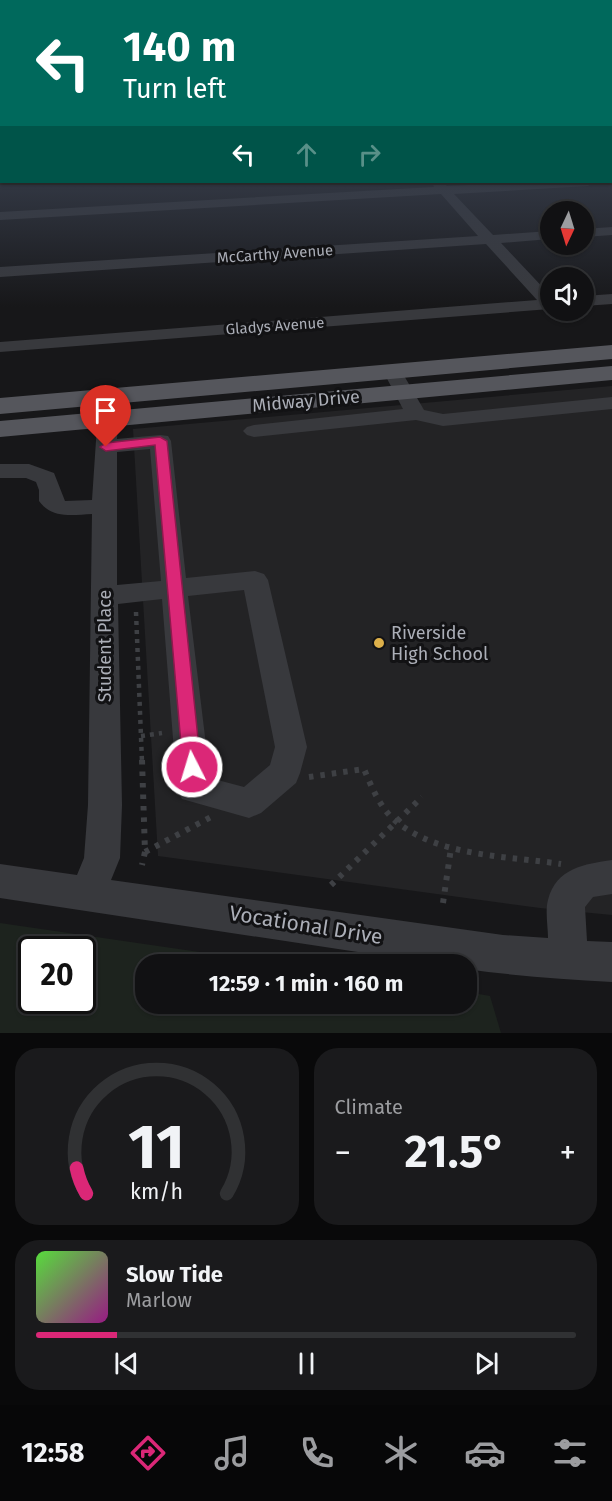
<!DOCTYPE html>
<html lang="en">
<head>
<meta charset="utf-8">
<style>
	:root { --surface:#111113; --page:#1a1a1c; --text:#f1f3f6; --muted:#9c9da0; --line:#303133; --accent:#db2777 }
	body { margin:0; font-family:"Fira Sans",sans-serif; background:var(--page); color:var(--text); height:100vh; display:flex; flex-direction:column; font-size:22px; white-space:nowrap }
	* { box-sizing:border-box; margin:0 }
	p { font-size:20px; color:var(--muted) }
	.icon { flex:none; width:33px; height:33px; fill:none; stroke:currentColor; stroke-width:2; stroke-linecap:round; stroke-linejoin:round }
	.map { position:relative; height:1033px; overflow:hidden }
	.details { display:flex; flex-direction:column; gap:15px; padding:15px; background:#09090a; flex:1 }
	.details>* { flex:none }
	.hud { position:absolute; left:0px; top:0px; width:612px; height:183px; box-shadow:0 2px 4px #0004,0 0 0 2px var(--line); background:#00695c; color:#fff; overflow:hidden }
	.needle { width:39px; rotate:184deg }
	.buttons { position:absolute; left:540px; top:201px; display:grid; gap:12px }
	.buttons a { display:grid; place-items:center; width:54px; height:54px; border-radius:50%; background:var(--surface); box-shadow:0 2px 4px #0004,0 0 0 2px var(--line); font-size:30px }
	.speed { position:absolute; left:18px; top:936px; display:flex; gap:12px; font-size:30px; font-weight:700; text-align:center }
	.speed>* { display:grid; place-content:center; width:78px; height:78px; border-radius:50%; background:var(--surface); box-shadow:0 2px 4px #0004,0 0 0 2px var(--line); line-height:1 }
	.speed .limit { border:3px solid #111; border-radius:9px; background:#fff; color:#111 }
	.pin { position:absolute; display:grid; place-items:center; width:51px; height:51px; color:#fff; margin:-62px -26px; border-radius:50% 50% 50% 0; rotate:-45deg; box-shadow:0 0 6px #0007 }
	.pin .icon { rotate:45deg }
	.me { position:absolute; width:66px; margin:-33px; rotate:355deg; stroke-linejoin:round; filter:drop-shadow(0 0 4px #0008) }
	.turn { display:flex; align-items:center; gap:21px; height:126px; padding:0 24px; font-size:27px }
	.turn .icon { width:78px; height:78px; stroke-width:2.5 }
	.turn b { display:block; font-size:42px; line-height:51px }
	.lanes { display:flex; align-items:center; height:57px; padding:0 24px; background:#0003; justify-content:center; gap:30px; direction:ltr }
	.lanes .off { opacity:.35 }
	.big { font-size:45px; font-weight:700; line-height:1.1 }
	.details .widget { flex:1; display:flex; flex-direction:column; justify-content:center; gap:9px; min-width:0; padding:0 21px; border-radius:24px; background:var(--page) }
	.details .dial { align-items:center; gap:0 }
	.dial svg { height:156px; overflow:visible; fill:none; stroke:var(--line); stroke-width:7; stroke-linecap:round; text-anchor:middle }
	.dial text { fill:var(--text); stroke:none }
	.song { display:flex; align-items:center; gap:18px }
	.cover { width:72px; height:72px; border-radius:9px; background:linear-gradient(135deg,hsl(110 70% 55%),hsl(310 70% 35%)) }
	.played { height:6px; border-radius:3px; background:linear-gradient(90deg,var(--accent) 15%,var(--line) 15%) }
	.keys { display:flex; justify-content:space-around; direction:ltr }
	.heat { display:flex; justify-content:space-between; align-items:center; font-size:33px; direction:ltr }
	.details .tiles { flex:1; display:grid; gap:15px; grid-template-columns:1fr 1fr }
	.widget:last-child { grid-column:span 2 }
	.trip { position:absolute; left:135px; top:954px; width:342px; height:60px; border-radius:24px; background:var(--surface); box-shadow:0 2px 4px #0004,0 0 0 2px var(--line); font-weight:700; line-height:60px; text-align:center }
	.tab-bar { display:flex; height:96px; justify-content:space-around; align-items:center; background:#070708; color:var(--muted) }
	.tab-bar .icon { width:42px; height:42px }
	.tab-bar .current { color:var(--accent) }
	.tab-bar b { font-size:27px; color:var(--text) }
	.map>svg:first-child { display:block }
</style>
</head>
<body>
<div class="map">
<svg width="612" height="1033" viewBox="0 0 612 1033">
	<rect width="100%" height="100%" fill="#171719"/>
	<!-- built -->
	<path fill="#232325" d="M612,386V915L540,908L158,856L133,429Z"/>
	<!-- green -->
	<path fill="#1d231e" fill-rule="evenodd" d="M0,923L281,964H146V1004H466L467,992L490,996L501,1033H0ZM32,950H82V1000H32Z"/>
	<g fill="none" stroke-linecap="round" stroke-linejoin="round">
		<!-- path-far1 -->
		<g stroke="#3e4044" stroke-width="4.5" stroke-dasharray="4 5" stroke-linecap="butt">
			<path d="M136,612L142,762"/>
			<path d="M141,736L162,733"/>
		</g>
		<!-- path -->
		<g stroke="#3e4044" stroke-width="6" stroke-dasharray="4.5 7" stroke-linecap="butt">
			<path d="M142,760L145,852L142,865"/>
			<path d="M309,777L364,769C372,788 381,810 398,823C442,857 508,856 561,864"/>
			<path d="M145,852L211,817"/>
			<path d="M331,885L422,797"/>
			<path d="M443,903L451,848"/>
		</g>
		<!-- minor -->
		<g fill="#38393d" fill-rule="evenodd">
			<rect x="0" y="170" width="2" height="8"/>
			<path d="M610,176L612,184L606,183L610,182Z"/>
			<path d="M432,182H442L447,186L532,182H594L588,186L454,194L493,235L550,231V239L501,243L550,295V309L0,352V342L537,300L486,244L0,277V267L478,236L441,194L0,220V212L434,187Z"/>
			<path d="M612,227V235L584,237V229Z"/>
			<path d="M612,294V304L584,306V296Z"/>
			<path d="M392,365L399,367L424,410L443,414L612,397V409L443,426L416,420L254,437L247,435L243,431L247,427L254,425L403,409L383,371L385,367Z"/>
			<path d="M109,390L116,392L119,396L117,439L160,435L168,436L171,441L186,578L255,571L264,574L268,580L307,747L300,773L296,783L261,813L249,818L182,799L177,789L162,599L118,604L122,805L120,858L111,880L503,935L548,938C548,927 545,911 548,900C556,868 585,864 612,860V894L593,897L585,907L587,941L612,942V982C563,979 515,976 466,969V964H437L0,898V864L77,875L84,858L88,805L92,514C72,515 52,519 39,501V490L36,482L26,478H0V464H29L54,473L65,501L92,500L99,396L102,392ZM150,449L161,581L117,585V452ZM244,590L275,747L270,765L244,787L210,778L188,596Z"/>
		</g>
		<!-- major -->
		<g fill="#55565c" fill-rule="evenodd">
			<path d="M612,345V359L0,414V398Z"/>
			<path d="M612,366V380L0,437V421Z"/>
		</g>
	</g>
	<!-- sky -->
	<linearGradient id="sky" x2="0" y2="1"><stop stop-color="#0d0d0e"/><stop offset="0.53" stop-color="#363c49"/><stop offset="1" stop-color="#363c49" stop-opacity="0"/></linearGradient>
	<rect width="612" height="307" fill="url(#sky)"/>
	<!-- route -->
	<path fill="#db2777" stroke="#8e194d" stroke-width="1.5" d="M160,437L167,441L201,767L198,772L192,774L185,772L183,767L155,445L106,451L100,447L106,443Z"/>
	<!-- markers -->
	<circle fill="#ddb04a" stroke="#121214" stroke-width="2" cx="379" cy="643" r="6"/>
	<g text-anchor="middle" stroke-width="6" stroke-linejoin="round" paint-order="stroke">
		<!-- far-street labels -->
		<g font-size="15" fill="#abaeb7" stroke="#121214">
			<text transform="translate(275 254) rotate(-4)" y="5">McCarthy Avenue</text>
			<text transform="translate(275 326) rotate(-4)" y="5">Gladys Avenue</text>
		</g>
		<!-- street labels -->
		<g font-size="18" fill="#abaeb7" stroke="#121214">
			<text transform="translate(306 401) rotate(-5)" y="6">Midway Drive</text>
			<text transform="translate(105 646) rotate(-90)" y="6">Student Place</text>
		</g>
		<!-- poi labels -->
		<g font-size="18" fill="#abaeb7" stroke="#121214" text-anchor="start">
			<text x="391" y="639">Riverside<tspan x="391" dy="21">High School</tspan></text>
		</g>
		<!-- near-street labels -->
		<g font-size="21" fill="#abaeb7" stroke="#121214">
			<text transform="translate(306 925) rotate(9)" y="7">Vocational Drive</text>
		</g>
	</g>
</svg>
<div class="buttons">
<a><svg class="needle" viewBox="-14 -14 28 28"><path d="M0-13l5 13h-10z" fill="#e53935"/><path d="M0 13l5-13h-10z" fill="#9c9da0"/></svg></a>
<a><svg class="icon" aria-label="sound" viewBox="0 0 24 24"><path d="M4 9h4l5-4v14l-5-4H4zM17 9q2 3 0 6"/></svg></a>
</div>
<div class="speed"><div class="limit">20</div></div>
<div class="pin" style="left:106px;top:447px;background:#d93025"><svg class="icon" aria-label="arrive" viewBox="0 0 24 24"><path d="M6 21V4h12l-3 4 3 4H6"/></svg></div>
<svg class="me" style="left:192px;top:767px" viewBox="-20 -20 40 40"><circle r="17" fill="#db2777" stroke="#fff" stroke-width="3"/><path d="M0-11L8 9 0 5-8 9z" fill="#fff"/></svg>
<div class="trip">12:59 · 1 min · 160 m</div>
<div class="hud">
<div class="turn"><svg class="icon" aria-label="left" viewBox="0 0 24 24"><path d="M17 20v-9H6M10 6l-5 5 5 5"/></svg><div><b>140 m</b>Turn left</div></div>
<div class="lanes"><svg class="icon" aria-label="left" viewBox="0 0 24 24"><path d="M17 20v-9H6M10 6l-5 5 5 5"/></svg><svg class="icon off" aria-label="ahead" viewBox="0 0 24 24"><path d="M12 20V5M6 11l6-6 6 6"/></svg><svg class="icon off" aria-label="right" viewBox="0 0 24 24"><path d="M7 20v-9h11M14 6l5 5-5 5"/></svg></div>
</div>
</div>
<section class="details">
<div class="tiles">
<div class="widget dial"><svg viewBox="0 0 100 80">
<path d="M14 69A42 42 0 1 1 86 69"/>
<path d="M14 69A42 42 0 0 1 9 56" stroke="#db2777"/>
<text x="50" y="56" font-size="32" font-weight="700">11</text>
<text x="50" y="72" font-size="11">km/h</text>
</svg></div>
<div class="widget"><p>Climate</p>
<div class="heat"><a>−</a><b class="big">21.5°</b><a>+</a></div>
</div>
<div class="widget">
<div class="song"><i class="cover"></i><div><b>Slow Tide</b><p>Marlow</p></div></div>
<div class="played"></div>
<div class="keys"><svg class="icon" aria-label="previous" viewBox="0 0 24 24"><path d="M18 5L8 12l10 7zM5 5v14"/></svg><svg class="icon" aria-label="pause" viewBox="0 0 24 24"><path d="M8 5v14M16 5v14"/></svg><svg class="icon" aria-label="next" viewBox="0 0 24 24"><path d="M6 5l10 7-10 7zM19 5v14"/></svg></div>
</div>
</div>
</section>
<nav class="tab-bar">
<b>12:58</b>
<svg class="icon current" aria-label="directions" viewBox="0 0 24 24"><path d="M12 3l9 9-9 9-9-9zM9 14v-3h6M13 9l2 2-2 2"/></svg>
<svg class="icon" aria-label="music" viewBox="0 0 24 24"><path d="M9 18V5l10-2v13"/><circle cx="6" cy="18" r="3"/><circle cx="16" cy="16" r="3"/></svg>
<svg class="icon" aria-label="phone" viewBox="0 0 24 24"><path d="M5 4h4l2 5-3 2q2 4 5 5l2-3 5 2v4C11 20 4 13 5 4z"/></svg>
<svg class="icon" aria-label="climate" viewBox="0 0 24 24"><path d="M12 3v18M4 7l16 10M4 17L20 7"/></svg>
<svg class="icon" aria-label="car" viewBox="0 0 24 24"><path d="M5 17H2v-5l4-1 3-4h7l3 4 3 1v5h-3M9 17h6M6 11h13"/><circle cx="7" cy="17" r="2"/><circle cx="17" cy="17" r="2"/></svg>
<svg class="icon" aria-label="filters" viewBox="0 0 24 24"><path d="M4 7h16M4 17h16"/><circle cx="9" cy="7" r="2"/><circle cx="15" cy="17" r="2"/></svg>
</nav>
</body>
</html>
